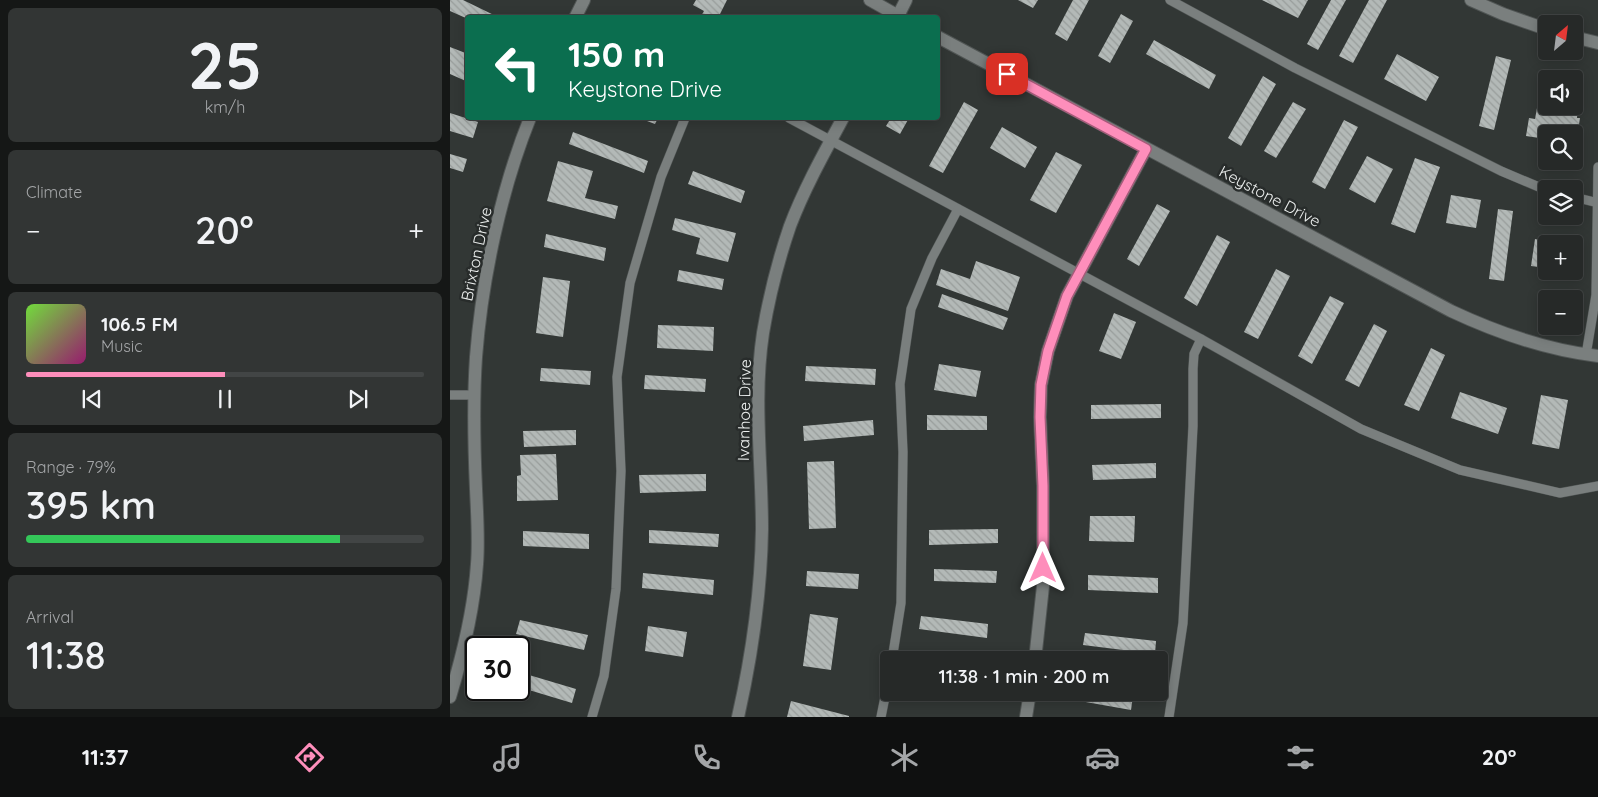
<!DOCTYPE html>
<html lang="en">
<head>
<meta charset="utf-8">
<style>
	:root { --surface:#262928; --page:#323534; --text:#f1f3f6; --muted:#a4a6a8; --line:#424545; --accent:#fe8ebb }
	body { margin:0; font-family:Quicksand,sans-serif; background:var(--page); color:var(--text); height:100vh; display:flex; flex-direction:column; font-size:19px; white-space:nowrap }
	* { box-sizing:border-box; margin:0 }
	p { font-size:16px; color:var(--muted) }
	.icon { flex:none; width:28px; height:28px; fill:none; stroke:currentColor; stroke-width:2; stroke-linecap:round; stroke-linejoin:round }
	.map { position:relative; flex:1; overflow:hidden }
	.details { display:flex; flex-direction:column; gap:8px; padding:8px; background:#151716; width:450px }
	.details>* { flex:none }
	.hud { position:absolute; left:15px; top:15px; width:475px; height:105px; border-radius:5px; box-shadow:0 2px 12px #0003,0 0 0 1px var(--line); background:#0b6e4f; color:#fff; overflow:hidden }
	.needle { width:32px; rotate:28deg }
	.controls { position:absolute; left:1088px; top:15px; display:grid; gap:10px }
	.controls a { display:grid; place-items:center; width:45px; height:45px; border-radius:5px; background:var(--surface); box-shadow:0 2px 12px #0003,0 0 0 1px var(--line); font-size:25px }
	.speed { position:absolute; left:15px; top:636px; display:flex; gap:10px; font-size:25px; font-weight:700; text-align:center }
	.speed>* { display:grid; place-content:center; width:65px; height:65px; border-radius:50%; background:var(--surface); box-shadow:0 2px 12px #0003,0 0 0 1px var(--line); line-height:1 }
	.speed .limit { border:2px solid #111; border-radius:8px; background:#fff; color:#111 }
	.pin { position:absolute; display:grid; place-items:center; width:42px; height:42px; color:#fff; margin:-21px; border-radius:10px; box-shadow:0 2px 8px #0006 }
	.me { position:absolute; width:55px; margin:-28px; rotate:0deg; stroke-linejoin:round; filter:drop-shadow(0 0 4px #0008) }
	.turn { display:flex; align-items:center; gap:18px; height:105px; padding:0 20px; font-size:22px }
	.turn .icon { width:65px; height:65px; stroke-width:2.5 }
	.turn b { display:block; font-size:35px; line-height:42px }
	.big { font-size:38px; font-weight:600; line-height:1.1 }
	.details .card { flex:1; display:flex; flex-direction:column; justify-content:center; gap:8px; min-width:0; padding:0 18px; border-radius:8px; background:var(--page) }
	.details .dial { align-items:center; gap:0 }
	.dial b { font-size:65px; line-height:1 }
	.song { display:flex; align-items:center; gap:15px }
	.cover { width:60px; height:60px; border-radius:8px; background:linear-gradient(135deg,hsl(100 70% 55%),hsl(320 70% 35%)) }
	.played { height:5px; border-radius:2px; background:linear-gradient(90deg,var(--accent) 50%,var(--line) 50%) }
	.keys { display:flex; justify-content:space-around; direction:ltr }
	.heat { display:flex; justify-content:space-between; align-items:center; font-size:28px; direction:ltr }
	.charge { height:8px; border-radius:4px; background:linear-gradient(90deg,#34c759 79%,var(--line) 0) }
	.trip { position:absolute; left:430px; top:651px; width:288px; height:50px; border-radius:5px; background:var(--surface); box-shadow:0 2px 12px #0003,0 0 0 1px var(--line); font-weight:600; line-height:50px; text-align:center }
	.dock { display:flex; height:80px; justify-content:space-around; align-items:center; background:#0f1010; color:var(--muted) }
	.dock .icon { width:35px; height:35px }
	.dock .active { color:var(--accent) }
	.dock b { font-size:22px; color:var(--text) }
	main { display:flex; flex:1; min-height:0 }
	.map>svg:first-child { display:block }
</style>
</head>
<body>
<main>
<section class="details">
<div class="card dial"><b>25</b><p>km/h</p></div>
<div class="card"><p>Climate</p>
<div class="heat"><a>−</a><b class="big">20°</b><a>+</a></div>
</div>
<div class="card">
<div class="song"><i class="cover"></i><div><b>106.5 FM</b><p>Music</p></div></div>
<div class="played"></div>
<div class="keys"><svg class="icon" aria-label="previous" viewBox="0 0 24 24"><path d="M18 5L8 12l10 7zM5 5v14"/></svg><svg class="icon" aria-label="pause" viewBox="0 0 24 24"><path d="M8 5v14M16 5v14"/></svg><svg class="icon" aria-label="next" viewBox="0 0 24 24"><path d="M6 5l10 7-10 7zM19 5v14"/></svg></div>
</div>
<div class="card"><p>Range · 79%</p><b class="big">395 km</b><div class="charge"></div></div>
<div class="card"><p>Arrival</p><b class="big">11:38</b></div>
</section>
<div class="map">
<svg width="1148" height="717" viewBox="0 0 1148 717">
	<defs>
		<pattern id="building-back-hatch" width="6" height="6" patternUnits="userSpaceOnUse" patternTransform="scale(1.25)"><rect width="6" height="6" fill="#b3b9b7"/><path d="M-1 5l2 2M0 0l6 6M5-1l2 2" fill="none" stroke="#989d9b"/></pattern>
	</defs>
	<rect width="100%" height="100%" fill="#323735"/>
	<!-- building -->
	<g fill="url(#building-back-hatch)">
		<path d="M0,0H13L50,18H18V19L0,11Z"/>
		<path d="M246,0H277L268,18H250L254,11L243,5Z"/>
		<path d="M568,0H588L583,8Z"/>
		<path d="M623,0H639L617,41L605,34Z"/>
		<path d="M812,0H858L848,18Z"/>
		<path d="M881,0H896L868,50L857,44Z"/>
		<path d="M919,0H937L903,63L889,56Z"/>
		<path d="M671,14L683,21L660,63L648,56Z"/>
		<path d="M704,40L766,75L759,89L696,54Z"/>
		<path d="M0,47L18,54V82L0,74Z"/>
		<path d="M947,54L989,77L976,101L934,79Z"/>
		<path d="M1046,56L1061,60L1044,130L1029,126Z"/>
		<path d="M813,76L826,84L791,146L778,138Z"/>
		<path d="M1124,91L1127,92L1125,105H1128L1127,118H1130L1126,144H1124V134H1096V139L1076,136L1079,118L1085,119L1089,97L1094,98L1096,92V106H1124Z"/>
		<path d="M514,102L528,110L493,173L479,166Z"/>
		<path d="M843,102L856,109L826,158L814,151Z"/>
		<path d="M0,113L28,122L23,138L0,131Z"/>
		<path d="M189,118H208L205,124Z"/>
		<path d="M441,118H459L450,134L436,126Z"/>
		<path d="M894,120L908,127L875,189L862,182Z"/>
		<path d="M552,127L587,147L575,168L540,148Z"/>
		<path d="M123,132L198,161L194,173L119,144Z"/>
		<path d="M606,152L632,165L606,213L580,200Z"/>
		<path d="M0,154L17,159L13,172L0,168Z"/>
		<path d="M917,156L943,169L925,203L899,189Z"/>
		<path d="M965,158L990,167L965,233L941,224Z"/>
		<path d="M108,161L143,171L135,198L168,206L165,219L97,201Z"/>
		<path d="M243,171L295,191L291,203L238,184Z"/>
		<path d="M1001,195L1031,200L1026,228L996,223Z"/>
		<path d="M707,204L720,211L689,266L677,259Z"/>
		<path d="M1048,209L1063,211L1054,281L1039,279Z"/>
		<path d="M225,218L286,233L278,262L246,254L250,238L222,230Z"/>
		<path d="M96,234L156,248L154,261L94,247Z"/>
		<path d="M767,235L780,242L747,306L734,298Z"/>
		<path d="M1085,239L1109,243L1096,244V268L1081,266Z"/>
		<path d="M1124,245L1128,246L1125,271H1124Z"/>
		<path d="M526,261L570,277L558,311L486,285L491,269L520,279Z"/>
		<path d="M826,269L840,276L808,339L794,332Z"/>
		<path d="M229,270L274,279L272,290L227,281Z"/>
		<path d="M93,277L120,281L113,337L86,333Z"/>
		<path d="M492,294L558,318L553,330L488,307Z"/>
		<path d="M880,296L894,303L862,364L848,356Z"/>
		<path d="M664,313L686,322L671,359L649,351Z"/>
		<path d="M924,324L937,331L909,387L895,380Z"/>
		<path d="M208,325L264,327L263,351L207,348Z"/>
		<path d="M981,348L995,355L969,411L954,405Z"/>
		<path d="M489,364L531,371L526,397L484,390Z"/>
		<path d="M356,366L426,369L425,385L355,381Z"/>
		<path d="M91,368L141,371L140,385L90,381Z"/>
		<path d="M195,375L256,379L255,392L194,389Z"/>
		<path d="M1010,392L1057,408L1048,434L1001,418Z"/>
		<path d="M1091,395L1118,400L1109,449L1082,444Z"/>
		<path d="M711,404V418L641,419V405Z"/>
		<path d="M477,415L537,416V430H477Z"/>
		<path d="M423,420L424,435L354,441L353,426Z"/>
		<path d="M126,430V445L74,447L73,431Z"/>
		<path d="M106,454L108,500L67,501V476L71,475L70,455Z"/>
		<path d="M384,461L386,528L359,529L357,462Z"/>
		<path d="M706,463V478L643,480L642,465Z"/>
		<path d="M256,474V491L190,493L189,475Z"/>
		<path d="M640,516H685L684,542L639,541Z"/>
		<path d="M548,529V543L479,545V530Z"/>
		<path d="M199,530L269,534L268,547L199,543Z"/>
		<path d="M73,531L139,534V549L73,546Z"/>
		<path d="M484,569L547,571L546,583L484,581Z"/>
		<path d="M357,571L409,574L408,589L356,586Z"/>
		<path d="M193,573L264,580L263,595L192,588Z"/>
		<path d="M638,575L708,578V593L638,590Z"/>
		<path d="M360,614L388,618L381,670L353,666Z"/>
		<path d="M471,616L538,624L537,638L469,629Z"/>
		<path d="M70,620L138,635L134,650L66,634Z"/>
		<path d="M198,626L237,632L233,657L195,651Z"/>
		<path d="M635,633L706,641L705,654L633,645Z"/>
		<path d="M69,672L126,689L122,703L69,687Z"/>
		<path d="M632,692H665L683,696L681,710L630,701Z"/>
		<path d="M341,701L399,716V717H337Z"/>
	</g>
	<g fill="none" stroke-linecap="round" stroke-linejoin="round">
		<!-- service casing -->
		<g stroke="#505554" stroke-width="10">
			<g id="service">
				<path d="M720,0L845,68L1051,171L1096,190"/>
				<path d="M339,118L751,339L911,429L1010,470L1110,493L1148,486"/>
				<path d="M1124,197L1148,203"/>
				<path d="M1136,355L1146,295L1148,167"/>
				<path d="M0,395H24"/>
				<path d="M442,660L451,603L453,452L450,384L461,309L482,258L508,209"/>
				<path d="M142,717L154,676L166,589L171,471L167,377L180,283L211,177L235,118"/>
				<path d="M431,717L439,677"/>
				<path d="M719,717L733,623L743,426V369L744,354L751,339"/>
			</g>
		</g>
		<!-- minor casing -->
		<g stroke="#505554" stroke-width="14">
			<g id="minor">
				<path d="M420,0L452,18"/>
				<path d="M1021,0L1053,14L1096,29"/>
				<path d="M125,18L134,0"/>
				<path d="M447,18L456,0"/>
				<path d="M488,37L1001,311C1048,333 1096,350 1148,356"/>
				<path d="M1124,37L1148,43"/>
				<path d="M585,660L593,586V486L590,417L591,385L598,351L617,296L696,149"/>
				<path d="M0,697C13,654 24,610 27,564C29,539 27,514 26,489C24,445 23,401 26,357C32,279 51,190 80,118"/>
				<path d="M288,717C302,655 311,593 312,529C312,464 303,398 313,333C319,297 328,261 340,226C354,189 374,153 393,118"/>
				<path d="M576,717L580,692"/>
			</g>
		</g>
		<!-- service -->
		<use href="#service" stroke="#7a7f7e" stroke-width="9"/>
		<!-- minor -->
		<use href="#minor" stroke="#7a7f7e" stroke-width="12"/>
	</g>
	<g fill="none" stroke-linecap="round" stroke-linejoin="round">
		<!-- route casing -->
		<g stroke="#a55c7a" stroke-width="12">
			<path id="route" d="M557,74L696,149L617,296L598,351L591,385L590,417L593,486V568"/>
		</g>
		<!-- route -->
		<use href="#route" stroke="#fe8ebb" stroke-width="9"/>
	</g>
	<g text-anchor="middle" stroke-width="5" stroke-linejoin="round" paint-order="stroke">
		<!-- street labels -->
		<g font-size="16" fill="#edf0ef" stroke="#282c2b">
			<text transform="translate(820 196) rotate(28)" y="6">Keystone Drive</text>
			<text transform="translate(26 254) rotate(-78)" y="6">Brixton Drive</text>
			<text transform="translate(294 410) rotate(-89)" y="6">Ivanhoe Drive</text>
		</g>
	</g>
</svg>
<div class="controls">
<a><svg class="needle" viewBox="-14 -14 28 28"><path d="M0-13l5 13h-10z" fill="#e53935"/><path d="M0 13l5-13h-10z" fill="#a4a6a8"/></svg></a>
<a><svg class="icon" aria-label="sound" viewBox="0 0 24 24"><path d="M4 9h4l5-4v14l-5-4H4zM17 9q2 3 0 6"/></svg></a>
<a><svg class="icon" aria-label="search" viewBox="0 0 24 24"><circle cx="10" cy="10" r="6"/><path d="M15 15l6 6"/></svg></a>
<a><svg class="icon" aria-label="layers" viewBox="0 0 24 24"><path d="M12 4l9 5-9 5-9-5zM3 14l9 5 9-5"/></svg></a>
<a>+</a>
<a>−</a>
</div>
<div class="speed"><div class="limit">30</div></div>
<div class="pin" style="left:557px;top:74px;background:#d93025"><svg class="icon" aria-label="arrive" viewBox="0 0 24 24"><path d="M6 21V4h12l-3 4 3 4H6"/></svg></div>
<svg class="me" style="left:593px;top:568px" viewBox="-20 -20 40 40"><path d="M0-17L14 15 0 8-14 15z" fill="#fe8ebb" stroke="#fff" stroke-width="4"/></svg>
<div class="trip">11:38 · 1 min · 200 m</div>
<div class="hud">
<div class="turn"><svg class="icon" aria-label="left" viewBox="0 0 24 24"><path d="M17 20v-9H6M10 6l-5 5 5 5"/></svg><div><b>150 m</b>Keystone Drive</div></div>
</div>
</div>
</main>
<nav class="dock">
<b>11:37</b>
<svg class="icon active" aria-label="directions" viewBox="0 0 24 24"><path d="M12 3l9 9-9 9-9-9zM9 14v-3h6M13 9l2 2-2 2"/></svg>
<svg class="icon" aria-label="music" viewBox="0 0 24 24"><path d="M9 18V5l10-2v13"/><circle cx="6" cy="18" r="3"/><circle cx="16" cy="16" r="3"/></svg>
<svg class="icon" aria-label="phone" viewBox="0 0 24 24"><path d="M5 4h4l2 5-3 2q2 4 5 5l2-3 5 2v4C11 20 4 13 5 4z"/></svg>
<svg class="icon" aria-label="climate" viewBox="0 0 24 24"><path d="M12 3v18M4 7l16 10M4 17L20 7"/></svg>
<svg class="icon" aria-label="car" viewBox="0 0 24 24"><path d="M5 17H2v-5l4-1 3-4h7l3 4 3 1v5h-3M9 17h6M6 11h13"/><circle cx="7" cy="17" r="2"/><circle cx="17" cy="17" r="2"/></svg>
<svg class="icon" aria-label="filters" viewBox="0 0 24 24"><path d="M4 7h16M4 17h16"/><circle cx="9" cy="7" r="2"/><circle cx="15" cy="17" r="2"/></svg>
<b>20°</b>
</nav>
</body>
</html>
